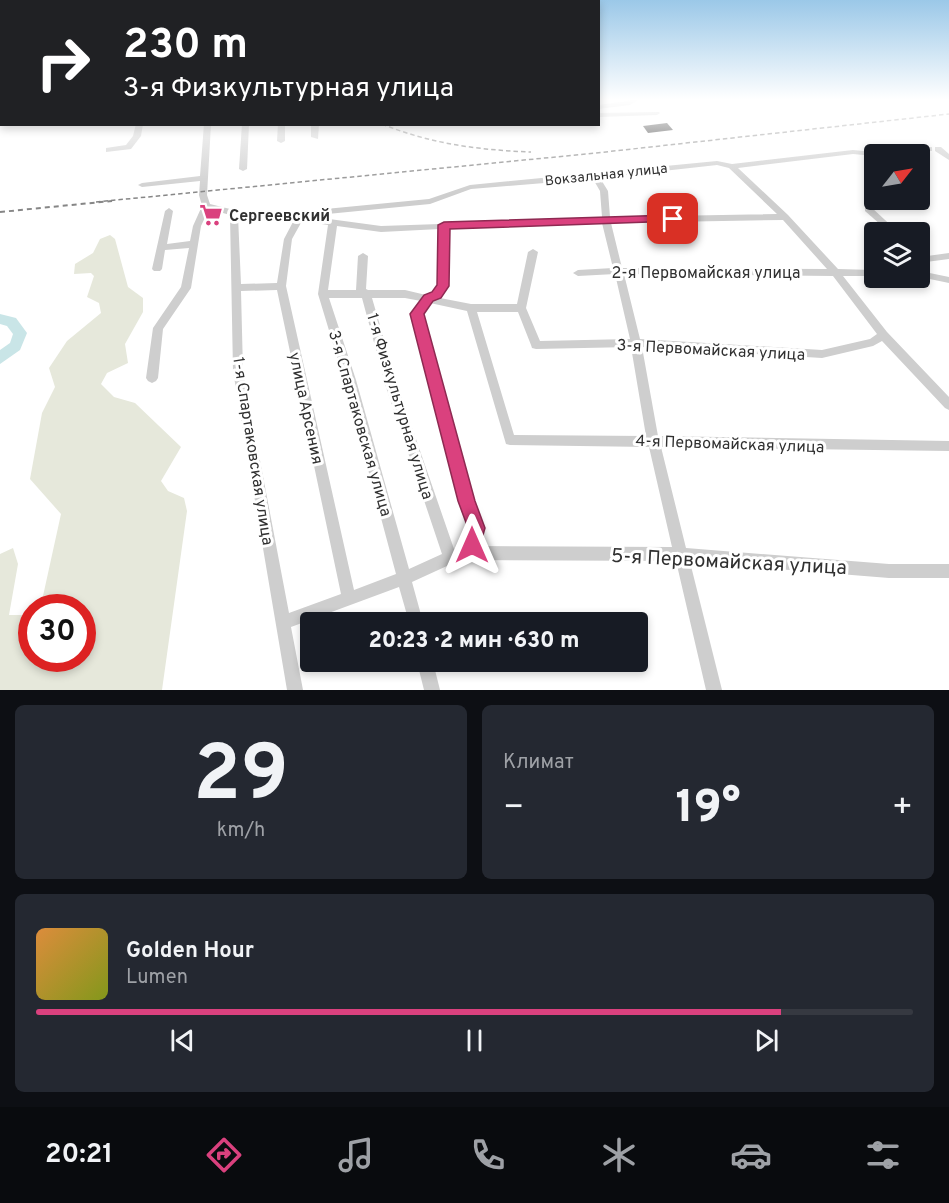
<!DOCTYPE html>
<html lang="ru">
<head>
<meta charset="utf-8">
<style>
	:root { --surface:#171b24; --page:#242831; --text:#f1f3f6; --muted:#9ea1a6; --line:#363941; --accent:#da417e }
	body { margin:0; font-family:Overpass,sans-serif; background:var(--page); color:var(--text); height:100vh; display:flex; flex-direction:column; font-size:22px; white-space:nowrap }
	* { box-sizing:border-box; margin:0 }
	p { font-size:20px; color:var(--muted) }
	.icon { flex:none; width:33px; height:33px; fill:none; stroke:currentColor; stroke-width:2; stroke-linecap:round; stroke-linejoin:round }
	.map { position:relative; height:690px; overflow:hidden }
	.sheet { display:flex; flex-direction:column; gap:15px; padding:15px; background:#0d0f14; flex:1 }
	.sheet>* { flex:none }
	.banner { position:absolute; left:0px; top:0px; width:600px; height:126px; box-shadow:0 3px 9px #0003; background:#202124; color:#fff; overflow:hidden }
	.needle { width:39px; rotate:59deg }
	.tools { position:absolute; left:864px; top:144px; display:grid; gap:12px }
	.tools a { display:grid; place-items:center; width:66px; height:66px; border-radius:6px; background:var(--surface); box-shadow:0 3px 9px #0003; font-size:30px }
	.speed { position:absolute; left:18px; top:594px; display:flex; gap:12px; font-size:30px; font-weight:700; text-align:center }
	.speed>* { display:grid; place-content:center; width:78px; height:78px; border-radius:50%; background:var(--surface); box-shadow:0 3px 9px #0003; line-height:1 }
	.speed .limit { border:9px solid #d22; background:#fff; color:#111 }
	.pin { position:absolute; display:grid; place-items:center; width:51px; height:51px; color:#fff; margin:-26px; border-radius:12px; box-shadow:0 3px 9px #0006 }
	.me { position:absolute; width:66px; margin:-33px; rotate:0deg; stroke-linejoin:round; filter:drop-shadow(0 0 4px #0008) }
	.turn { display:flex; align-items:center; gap:21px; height:126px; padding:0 24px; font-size:27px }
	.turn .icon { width:78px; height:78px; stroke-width:2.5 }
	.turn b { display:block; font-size:42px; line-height:51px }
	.big { font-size:45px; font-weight:800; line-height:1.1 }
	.sheet .card { flex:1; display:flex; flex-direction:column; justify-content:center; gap:9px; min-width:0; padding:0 21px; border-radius:9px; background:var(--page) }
	.sheet .dial { align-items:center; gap:0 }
	.dial b { font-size:78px; line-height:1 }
	.song { display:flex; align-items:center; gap:18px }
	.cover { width:72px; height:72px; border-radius:9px; background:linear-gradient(135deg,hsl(30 70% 55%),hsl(70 70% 35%)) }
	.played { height:6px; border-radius:3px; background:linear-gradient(90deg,var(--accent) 85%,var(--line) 85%) }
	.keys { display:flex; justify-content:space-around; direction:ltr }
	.heat { display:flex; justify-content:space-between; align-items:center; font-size:33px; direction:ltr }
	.sheet .tiles { flex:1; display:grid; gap:15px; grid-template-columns:1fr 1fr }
	.card:last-child { grid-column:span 2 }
	.trip { position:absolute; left:300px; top:612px; width:348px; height:60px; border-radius:6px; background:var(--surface); box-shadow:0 3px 9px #0003; font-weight:800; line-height:60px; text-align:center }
	.menu { display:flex; height:96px; justify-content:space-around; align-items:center; background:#090b0e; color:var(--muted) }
	.menu .icon { width:42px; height:42px }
	.menu .selected { color:var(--accent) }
	.menu b { font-size:27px; color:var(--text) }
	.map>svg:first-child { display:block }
</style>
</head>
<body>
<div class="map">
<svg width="949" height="690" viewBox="0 0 949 690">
	<rect width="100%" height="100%" fill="#fff"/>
	<!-- green -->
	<path fill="#e6e8db" d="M110,235L115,239L128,287L143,298V312L125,344L128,363L107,373L101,384L114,397L135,403L181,447L161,481L168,491L184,498L187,511L162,690H0V554L13,548L18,564L9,615H31L32,658H82V608L36,607L43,596L61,514L30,479L42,413L55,387L49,368L67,341L101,313L99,303L87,297L94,276L91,273L74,274L75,264L93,253L100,239Z"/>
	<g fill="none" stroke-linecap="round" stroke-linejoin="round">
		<!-- river -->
		<g fill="#c9e5e7" fill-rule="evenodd">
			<path d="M0,99H2L0,103Z"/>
			<path d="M0,314L16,318L27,333L20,350L0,364V350L10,343L13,334L7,326L0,324Z"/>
		</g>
	</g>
	<!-- building -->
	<path fill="#181818" d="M667,123L673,130L648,133L643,126Z"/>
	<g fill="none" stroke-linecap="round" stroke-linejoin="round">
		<!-- minor -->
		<g fill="#cecece" fill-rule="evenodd">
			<path d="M633,99H640L630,105L598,109V105L628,101Z"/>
			<path d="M659,112L660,113L657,115L598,117V113Z"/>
			<path d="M136,124H143L141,136L131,149L106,152V148L126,145L133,136Z"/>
			<path d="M204,124H211L207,195L210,204L234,210L284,213L429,199L470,185L717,161L732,164L853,150L874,152L932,147V151H929L874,154V156L853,154L738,168L788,215L838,269L874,270V276H843L887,332L949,397V410L945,408L882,341L873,346L822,358L642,347L658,436L949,441V451L661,447L686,548L889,564H949V578H889L690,562L722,690H706L676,561L460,560L412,582L423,622H409L399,587L291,627L303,690H287L233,371L230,215L209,209L201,226L191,288L163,329L158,378L156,381L152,383L148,381L146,378L153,328L181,287L189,248L165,250L162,269L160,271H154L152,269L165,211L169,208L173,211L167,244L190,241L193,226L202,206L199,195L200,181L142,187L138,185L142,183L200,176ZM717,165L729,168L777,214L610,217L608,191L600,178ZM593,179L600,191L602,217L447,224L444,222L440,224L381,226L307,216L430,204L471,189ZM238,216L294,220L284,239L277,283L241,284ZM783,220L827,269L622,268L611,223ZM302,221L328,225L318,294L344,380L396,574L354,590L286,286L292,239ZM602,223L613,268L578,270L573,273L578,276L615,274L630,339L540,341L526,308L538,252L533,249L528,252L517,304H471L440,298L448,286V229ZM337,226L381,232L440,229L438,286L434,292L426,295L405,290H368L366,289L368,256L363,253L358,256L356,290H328ZM624,274L833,276L877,334L870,339L822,350L640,339ZM277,290L341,594L289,613L243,371L241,291ZM329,298H362L386,387L442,554L409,569L356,380ZM372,298H405L421,301L412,314L461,501L470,528L466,541L454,549L398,387ZM430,303L467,311L506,444L510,445L649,447L672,547L478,546L484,528L473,501L422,314ZM477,312H518L531,345L532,348L536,349L631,347L646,436L514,435Z"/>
			<path d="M242,124H249L247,169L243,171L239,169Z"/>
			<path d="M278,124H285V141L281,143L277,141Z"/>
			<path d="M311,124H319L318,139L311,137Z"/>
			<path d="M935,147H941L949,154V160L935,151Z"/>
			<path d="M868,206L871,207L898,232H889L865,211V207Z"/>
			<path d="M949,253V259L926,262L923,266L920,267V257Z"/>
			<path d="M920,271L949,277V283L920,277Z"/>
			<path d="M417,662H433L440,690H424Z"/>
		</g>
		<!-- rail-far1 -->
		<g stroke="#868686" stroke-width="1.5" stroke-dasharray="4.5 3" stroke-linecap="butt">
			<path d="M382,124C431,144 479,150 531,152"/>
			<path d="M96,202L596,153L949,114"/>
		</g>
		<!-- rail -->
		<path stroke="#868686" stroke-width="2" stroke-dasharray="5 4" stroke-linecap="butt" d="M0,212L112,201"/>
	</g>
	<!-- sky -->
	<linearGradient id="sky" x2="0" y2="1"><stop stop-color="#9bc8e8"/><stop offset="0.51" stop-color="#fff"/><stop offset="1" stop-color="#fff" stop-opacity="0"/></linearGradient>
	<rect width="949" height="195" fill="url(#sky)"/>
	<!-- route -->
	<path fill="#da417e" stroke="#8e2a52" stroke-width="1.5" d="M673,215L677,216V221L450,229L449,286L441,298L433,301L424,314L475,501L485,528L478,552L472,554L466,552L463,545L468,528L458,501L410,314L424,295L432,292L437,285L438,225L444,222Z"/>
	<!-- icons -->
	<defs>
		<g id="supermarket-bare" transform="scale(1.8)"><path d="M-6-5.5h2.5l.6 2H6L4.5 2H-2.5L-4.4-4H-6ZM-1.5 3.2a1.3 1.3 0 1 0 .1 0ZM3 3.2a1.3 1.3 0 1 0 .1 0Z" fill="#da417e" stroke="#fff" stroke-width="2.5" paint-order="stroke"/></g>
	</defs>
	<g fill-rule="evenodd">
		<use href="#supermarket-bare" x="211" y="215"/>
	</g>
	<g text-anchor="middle" stroke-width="6" stroke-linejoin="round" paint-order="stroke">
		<!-- far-street labels -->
		<g font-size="14" fill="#313131" stroke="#fff">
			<text transform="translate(606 174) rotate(-6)" y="5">Вокзальная улица</text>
		</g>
		<!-- poi labels -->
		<g font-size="16" font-weight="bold" fill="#313131" stroke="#fff" text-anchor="start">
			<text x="229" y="221">Сергеевский</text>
		</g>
		<!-- street labels -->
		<g font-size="16" fill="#313131" stroke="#fff">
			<text x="706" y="278">2-я Первомайская улица</text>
			<text transform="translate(711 349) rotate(3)" y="6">3-я Первомайская улица</text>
			<text transform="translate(401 406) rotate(73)" y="6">1-я Физкультурная улица</text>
			<text transform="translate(307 408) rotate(78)" y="6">улица Арсения</text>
			<text transform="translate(361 423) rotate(74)" y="6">3-я Спартаковская улица</text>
			<text transform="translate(730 443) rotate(2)" y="6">4-я Первомайская улица</text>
			<text transform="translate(254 451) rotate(81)" y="6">1-я Спартаковская улица</text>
		</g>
		<!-- near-street labels -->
		<g font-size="20" fill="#313131" stroke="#fff">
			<text transform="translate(729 561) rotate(3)" y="7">5-я Первомайская улица</text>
		</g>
	</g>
</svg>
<div class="tools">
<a><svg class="needle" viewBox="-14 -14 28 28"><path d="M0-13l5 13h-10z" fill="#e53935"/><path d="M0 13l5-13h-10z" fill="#9ea1a6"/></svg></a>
<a><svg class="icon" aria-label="layers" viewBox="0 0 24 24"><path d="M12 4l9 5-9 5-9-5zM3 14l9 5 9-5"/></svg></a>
</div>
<div class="speed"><div class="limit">30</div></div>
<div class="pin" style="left:673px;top:219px;background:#d93025"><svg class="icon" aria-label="arrive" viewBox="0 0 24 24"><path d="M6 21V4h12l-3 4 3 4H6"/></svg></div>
<svg class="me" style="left:472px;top:545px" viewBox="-20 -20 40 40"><path d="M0-17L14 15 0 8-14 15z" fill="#da417e" stroke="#fff" stroke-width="4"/></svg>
<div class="trip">20:23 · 2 мин · 630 m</div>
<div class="banner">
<div class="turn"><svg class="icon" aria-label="right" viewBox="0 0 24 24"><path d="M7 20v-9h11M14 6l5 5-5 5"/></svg><div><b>230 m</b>3-я Физкультурная улица</div></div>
</div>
</div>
<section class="sheet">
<div class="tiles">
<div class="card dial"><b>29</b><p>km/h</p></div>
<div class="card"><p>Климат</p>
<div class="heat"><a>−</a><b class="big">19°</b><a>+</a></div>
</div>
<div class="card">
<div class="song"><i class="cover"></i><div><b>Golden Hour</b><p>Lumen</p></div></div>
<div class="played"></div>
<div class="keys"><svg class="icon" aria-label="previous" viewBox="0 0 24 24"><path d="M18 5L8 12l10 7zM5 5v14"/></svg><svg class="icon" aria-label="pause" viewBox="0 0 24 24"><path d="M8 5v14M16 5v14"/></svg><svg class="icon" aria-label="next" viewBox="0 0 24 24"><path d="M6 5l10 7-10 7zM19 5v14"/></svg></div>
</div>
</div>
</section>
<nav class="menu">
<b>20:21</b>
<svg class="icon selected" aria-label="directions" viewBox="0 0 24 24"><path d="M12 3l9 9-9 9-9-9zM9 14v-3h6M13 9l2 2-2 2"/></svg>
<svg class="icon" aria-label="music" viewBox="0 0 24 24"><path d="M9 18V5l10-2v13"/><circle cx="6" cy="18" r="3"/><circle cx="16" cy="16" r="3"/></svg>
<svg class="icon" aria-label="phone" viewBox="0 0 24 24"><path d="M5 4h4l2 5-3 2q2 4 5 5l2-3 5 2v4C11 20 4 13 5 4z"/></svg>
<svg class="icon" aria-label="climate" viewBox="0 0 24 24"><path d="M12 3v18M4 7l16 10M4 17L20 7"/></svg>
<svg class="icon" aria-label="car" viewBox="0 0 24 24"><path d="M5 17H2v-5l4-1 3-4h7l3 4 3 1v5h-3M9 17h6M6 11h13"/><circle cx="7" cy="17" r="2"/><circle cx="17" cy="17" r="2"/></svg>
<svg class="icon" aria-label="filters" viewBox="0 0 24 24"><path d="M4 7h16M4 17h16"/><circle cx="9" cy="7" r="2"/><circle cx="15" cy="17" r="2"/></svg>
</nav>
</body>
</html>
